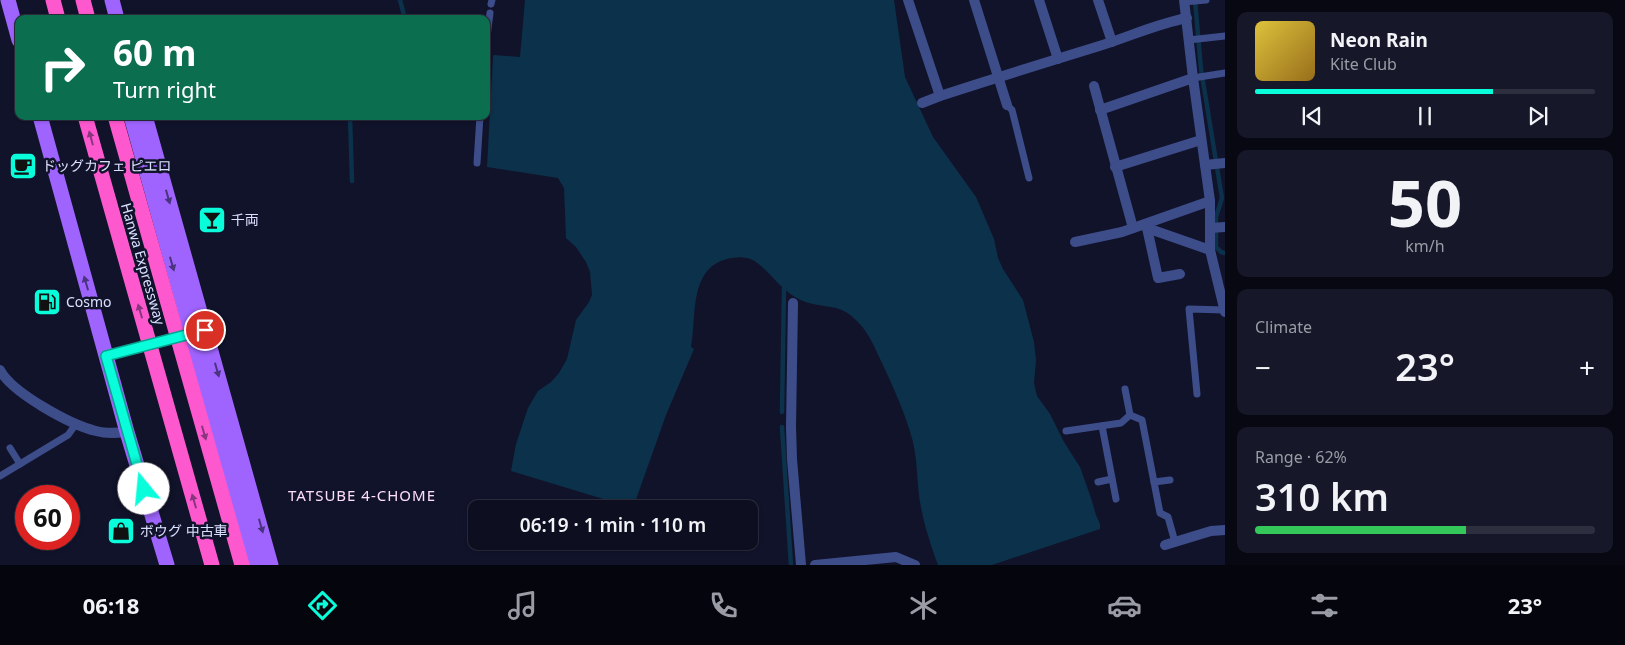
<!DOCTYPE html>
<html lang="en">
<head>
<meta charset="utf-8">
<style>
	:root { --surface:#0d0e20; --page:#161729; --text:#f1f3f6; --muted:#9a9ca5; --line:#2d2e3e; --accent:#0afddb }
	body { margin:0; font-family:"Noto Sans","Noto Sans JP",sans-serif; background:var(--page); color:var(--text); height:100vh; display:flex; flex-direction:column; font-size:19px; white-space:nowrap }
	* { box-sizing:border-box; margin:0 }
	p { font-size:16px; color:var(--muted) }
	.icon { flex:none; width:28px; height:28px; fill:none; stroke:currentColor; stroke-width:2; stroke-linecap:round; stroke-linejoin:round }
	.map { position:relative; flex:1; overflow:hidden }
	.sheet { display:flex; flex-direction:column; gap:12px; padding:12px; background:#070812; width:400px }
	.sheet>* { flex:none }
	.hud { position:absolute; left:15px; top:15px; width:475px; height:105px; border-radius:10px; box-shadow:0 1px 4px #0004,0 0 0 1px var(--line); background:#0b6e4f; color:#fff; overflow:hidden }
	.speed { position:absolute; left:15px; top:485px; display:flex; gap:10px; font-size:25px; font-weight:700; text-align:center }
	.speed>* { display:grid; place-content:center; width:65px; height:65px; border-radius:50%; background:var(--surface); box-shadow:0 1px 4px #0004,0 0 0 1px var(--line); line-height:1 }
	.speed .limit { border:8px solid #d22; background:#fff; color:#111 }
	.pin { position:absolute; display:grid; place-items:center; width:42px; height:42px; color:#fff; margin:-21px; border:2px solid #fff; border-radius:50%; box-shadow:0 1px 5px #0007 }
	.me { position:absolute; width:55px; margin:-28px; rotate:343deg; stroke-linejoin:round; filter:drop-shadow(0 0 4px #0008) }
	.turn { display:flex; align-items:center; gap:18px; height:105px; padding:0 15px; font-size:22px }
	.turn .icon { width:65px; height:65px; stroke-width:2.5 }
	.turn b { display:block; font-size:35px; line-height:42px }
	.big { font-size:38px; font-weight:600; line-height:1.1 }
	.sheet .tile { flex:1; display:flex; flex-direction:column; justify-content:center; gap:8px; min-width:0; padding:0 18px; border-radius:10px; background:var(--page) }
	.sheet .dial { align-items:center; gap:0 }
	.dial b { font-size:65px; line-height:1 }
	.song { display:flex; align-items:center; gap:15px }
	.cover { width:60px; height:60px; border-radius:8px; background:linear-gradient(135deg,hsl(50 70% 55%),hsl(40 70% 35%)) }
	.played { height:5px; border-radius:2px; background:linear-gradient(90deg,var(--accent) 70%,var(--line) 70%) }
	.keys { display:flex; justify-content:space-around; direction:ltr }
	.heat { display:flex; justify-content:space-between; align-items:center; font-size:28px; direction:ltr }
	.charge { height:8px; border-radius:4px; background:linear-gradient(90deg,#34c759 62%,var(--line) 0) }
	.trip { position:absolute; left:468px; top:500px; width:290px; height:50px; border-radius:10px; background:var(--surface); box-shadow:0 1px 4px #0004,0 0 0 1px var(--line); font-weight:600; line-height:50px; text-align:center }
	.tab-bar { display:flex; height:80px; justify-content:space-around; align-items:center; background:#05060d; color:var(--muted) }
	.tab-bar .icon { width:35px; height:35px }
	.tab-bar .current { color:var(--accent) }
	.tab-bar b { font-size:22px; color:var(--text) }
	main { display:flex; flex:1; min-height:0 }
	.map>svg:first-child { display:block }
</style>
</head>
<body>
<main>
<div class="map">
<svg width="1225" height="565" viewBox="0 0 1225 565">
	<rect width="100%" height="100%" fill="#11132b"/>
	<!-- water -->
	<path fill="#0c314a" d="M525,0H894L905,77L933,137L976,197L994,239L998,258L1003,269L1023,300L1034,342L1036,360L1034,383L1037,396L1050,414L1064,442L1080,467L1091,498L1096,515L1100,524V529L992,565H938C930,543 922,519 919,495C917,478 917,459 913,442C904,408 888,376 873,344C866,329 852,312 836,308C822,305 808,305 795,297C779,288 769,270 753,260C745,256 735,257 727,259C688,269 697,318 691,347L694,349L666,415L633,508L511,471L516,444L528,408L538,391L551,382L559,373L567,359L576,320L589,302L592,295L590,272L586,262L576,247L566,238L564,188L558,178L487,167L493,55L520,57Z"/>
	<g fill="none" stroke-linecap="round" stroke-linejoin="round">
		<!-- stream -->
		<g stroke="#0c314a" stroke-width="4.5">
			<path d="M400,0L405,19"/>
			<path d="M1195,0L1201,69L1222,198L1216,217V247L1221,252L1225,253"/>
			<path d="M350,116L352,181"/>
			<path d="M782,412L784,289"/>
			<path d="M782,427L791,565"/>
		</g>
		<!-- lane -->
		<g stroke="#3d4d8a" stroke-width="7">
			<path d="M1184,2L1206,0"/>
			<path d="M491,4L492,0"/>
			<path d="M1189,40L1225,36"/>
			<path d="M486,44L490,13"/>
			<path d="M1193,78L1225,73"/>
			<path d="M1007,105L1012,110L1029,178"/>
			<path d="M477,163L480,116"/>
			<path d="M107,356L179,337"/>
			<path d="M1125,389L1130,415"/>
			<path d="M1197,394L1189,309L1225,310"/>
			<path d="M1102,426L1116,499"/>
			<path d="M1066,431L1121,423L1130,415L1142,420L1160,513L1168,517L1175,542"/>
			<path d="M10,448L20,464"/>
			<path d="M0,476L68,435L76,424"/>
			<path d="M1098,482L1112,479"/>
			<path d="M1154,482L1170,480"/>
		</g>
		<!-- street -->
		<g stroke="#3d4d8a" stroke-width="10">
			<path d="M908,0L940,96C992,79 1044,63 1096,47C1127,38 1155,24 1187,18"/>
			<path d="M974,0L1007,105"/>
			<path d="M1039,0L1058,59"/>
			<path d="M1098,0L1112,42"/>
			<path d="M1184,0L1193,78L1210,201V250L1225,312"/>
			<path d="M1094,86L1133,228"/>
			<path d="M922,103L940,96"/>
			<path d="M1100,110L1193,78"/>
			<path d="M1205,165L1225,163"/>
			<path d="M1115,167L1201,140"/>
			<path d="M1144,225L1147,228L1210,250"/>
			<path d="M1147,228L1158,278L1180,274"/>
			<path d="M1210,228L1225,227"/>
			<path d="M1075,242L1122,232L1210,201"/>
			<path d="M793,303L791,427L792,459L801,565"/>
			<path d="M0,370C12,393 71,425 96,431C107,434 117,433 127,432"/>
			<path d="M1165,545L1211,531L1225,530"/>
			<path d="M815,565L896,557L915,565"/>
		</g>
		<!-- primary -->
		<g stroke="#9f64fe" stroke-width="15">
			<path d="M8,0L19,40"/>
			<path d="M112,0L117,19"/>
			<path d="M40,116L127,432L167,565"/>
			<path d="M145,116L271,565"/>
		</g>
		<!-- highway -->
		<g stroke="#fe58cf" stroke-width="15">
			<path d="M53,0L58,19"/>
			<path d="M83,0L88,19"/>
		</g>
		<!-- primary-bridge -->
		<path stroke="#9f64fe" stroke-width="15" d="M131,116L256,565"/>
		<!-- highway-bridge -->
		<g stroke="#fe58cf" stroke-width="15">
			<path d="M85,116L212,565"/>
			<path d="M115,116L242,565"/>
		</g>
	</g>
	<!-- one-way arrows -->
	<defs><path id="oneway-solid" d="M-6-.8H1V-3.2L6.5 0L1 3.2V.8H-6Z" transform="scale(1.25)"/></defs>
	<g fill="#88367d">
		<use href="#oneway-solid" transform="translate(91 138) rotate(-105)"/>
		<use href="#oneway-solid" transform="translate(140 311) rotate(-106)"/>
		<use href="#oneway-solid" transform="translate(204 433) rotate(74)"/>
		<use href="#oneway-solid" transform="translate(194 501) rotate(-106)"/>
	</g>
	<g fill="#4a337f">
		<use href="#oneway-solid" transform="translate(168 197) rotate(74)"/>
		<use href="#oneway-solid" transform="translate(172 264) rotate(74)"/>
		<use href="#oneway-solid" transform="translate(86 283) rotate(-106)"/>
		<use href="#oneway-solid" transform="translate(217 370) rotate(74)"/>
		<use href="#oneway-solid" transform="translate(261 526) rotate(74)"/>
	</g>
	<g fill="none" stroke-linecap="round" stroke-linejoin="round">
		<!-- route casing -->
		<g stroke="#06a48e" stroke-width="12">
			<path id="route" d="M144,489L106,356L205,330"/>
		</g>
		<!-- route -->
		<use href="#route" stroke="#0afddb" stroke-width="9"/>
	</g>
	<!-- icons -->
	<defs>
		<g id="cafe-square" transform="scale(1.4375)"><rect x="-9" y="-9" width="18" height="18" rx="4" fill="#0afddb" stroke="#11132b"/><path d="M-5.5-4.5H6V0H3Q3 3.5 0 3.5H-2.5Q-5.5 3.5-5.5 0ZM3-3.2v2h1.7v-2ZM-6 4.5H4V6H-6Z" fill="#111"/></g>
		<g id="bar-square" transform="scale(1.4375)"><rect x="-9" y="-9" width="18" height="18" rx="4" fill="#0afddb" stroke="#11132b"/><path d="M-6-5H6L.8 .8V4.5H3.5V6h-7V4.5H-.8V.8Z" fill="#111"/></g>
		<g id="fuel-square" transform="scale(1.4375)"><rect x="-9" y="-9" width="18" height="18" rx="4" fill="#0afddb" stroke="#11132b"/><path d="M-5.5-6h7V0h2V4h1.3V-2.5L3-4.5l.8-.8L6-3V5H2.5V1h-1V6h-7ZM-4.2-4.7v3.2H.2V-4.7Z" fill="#111"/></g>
		<g id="shop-square" transform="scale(1.4375)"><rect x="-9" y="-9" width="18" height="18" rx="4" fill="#0afddb" stroke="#11132b"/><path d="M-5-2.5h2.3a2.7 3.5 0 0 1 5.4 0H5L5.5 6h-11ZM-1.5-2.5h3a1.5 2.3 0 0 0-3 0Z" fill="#111"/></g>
	</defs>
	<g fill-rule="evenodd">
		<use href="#cafe-square" x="23" y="166"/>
		<use href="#bar-square" x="212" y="220"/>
		<use href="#fuel-square" x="47" y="302"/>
		<use href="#shop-square" x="121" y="531"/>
	</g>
	<g text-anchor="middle" stroke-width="5" stroke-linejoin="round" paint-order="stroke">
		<!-- poi labels -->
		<g font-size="14" fill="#dce0ff" stroke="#11132b" text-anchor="start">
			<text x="42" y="171">ドッグカフェ ピエロ</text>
			<text x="231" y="225">千両</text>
			<text x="66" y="307">Cosmo</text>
			<text x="140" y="536">ボウグ 中古車</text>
		</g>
		<!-- street labels -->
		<g font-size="14" fill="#dce0ff" stroke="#11132b">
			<text transform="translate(143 264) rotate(74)" y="5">Hanwa Expressway</text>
		</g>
		<!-- neighbourhood labels -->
		<g font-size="15" letter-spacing="1" fill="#ffdefb" stroke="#11132b">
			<text x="362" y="501">TATSUBE 4-CHOME</text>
		</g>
	</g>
</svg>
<div class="speed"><div class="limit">60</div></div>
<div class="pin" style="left:205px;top:330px;background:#d93025"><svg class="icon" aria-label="arrive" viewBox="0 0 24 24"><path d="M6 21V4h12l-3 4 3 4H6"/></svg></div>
<svg class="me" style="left:144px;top:489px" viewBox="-20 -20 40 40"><circle r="19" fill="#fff"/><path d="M0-13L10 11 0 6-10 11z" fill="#0afddb"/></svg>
<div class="trip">06:19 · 1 min · 110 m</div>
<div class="hud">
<div class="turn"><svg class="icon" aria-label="right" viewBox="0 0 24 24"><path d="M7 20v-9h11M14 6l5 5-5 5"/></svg><div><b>60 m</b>Turn right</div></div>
</div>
</div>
<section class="sheet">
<div class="tile">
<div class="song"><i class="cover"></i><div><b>Neon Rain</b><p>Kite Club</p></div></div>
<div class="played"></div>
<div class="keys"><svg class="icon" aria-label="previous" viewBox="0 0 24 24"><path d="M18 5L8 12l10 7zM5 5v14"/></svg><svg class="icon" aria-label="pause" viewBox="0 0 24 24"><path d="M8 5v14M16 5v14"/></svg><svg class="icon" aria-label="next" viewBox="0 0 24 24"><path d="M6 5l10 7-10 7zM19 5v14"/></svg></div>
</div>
<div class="tile dial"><b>50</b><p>km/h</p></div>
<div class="tile"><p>Climate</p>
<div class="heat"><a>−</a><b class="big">23°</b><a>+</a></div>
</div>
<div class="tile"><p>Range · 62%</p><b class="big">310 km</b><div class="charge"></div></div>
</section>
</main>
<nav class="tab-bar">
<b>06:18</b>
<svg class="icon current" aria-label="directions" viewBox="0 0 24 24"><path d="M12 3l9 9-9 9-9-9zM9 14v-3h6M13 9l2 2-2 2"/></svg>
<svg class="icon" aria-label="music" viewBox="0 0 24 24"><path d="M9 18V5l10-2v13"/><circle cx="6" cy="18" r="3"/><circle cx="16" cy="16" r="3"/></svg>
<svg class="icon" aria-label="phone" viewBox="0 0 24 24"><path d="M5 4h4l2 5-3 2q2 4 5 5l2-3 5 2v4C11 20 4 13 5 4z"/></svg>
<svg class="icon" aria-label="climate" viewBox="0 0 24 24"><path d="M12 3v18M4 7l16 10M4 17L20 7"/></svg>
<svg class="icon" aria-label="car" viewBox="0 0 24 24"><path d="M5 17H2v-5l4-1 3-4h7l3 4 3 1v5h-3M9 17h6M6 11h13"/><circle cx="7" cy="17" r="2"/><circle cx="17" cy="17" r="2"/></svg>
<svg class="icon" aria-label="filters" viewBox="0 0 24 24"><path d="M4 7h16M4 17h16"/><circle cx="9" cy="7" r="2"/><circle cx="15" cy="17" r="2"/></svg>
<b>23°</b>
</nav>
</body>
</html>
